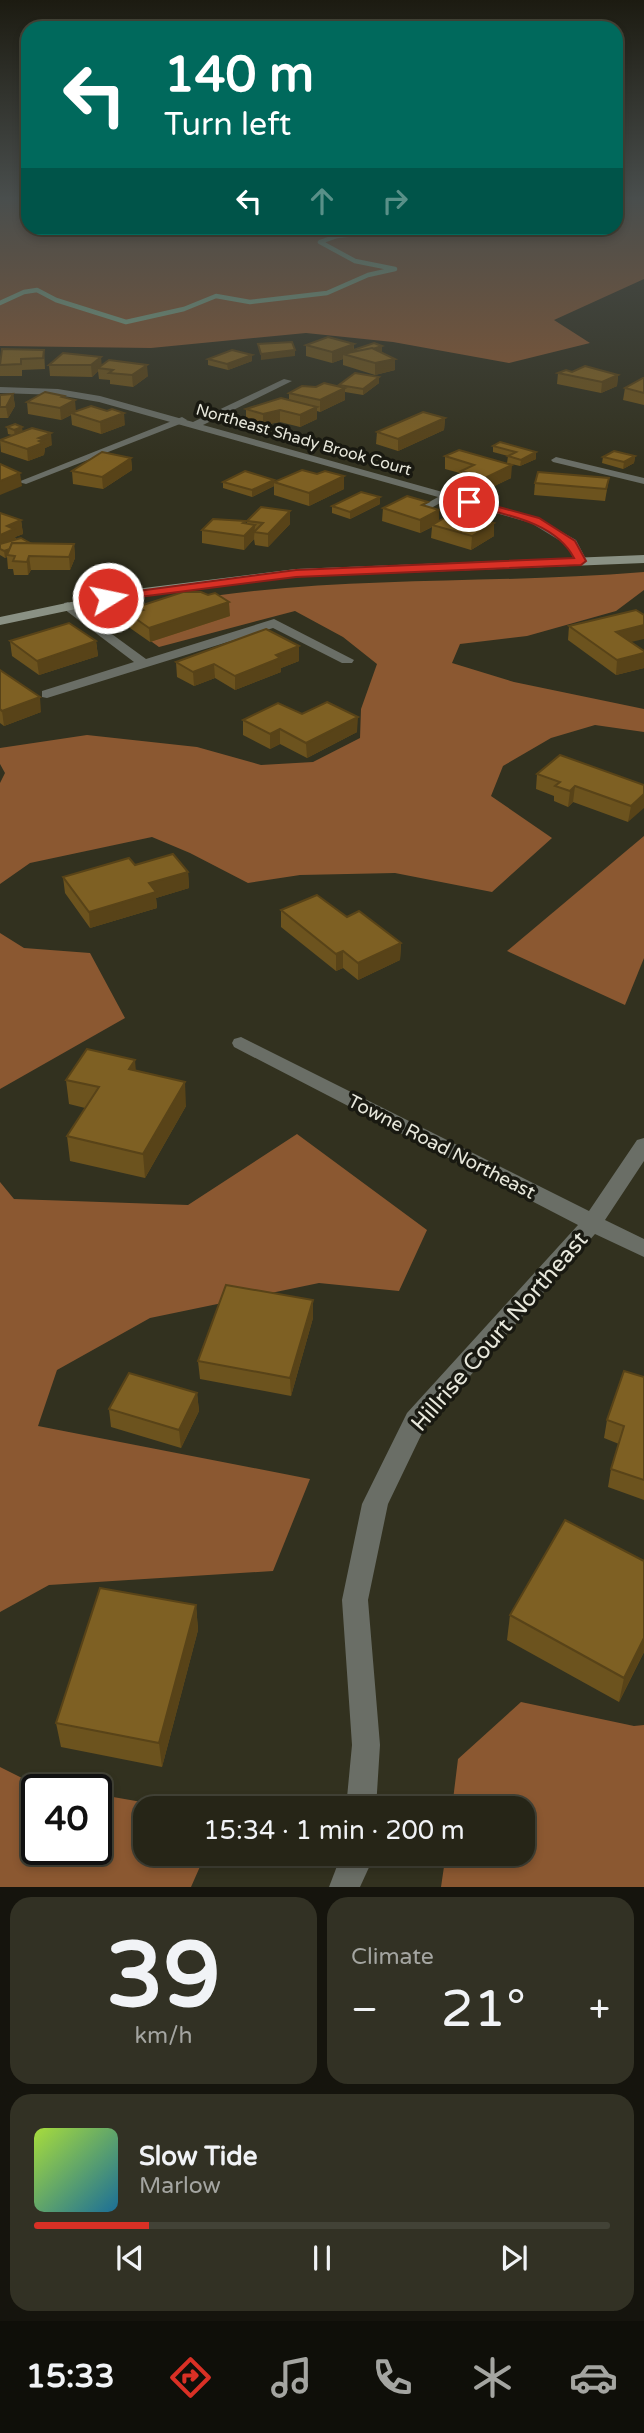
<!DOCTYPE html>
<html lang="en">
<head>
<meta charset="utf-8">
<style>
	:root { --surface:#262517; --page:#323124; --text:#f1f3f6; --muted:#a4a5a1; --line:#424236; --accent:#d93025 }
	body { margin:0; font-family:"Varela Round",sans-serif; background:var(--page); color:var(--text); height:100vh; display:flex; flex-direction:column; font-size:26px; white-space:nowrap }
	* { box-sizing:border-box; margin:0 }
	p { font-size:23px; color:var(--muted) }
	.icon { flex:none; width:38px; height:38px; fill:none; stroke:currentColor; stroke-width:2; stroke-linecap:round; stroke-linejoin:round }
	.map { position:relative; height:1887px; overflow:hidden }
	.details { display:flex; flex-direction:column; gap:10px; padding:10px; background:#15140d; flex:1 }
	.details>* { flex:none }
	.guide { position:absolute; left:21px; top:21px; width:602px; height:214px; border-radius:21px; box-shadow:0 4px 10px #0003,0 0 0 2px var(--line); background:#00695c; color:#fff; overflow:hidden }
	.speed { position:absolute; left:21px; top:1774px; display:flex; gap:14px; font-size:35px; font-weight:700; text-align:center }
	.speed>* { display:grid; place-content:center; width:91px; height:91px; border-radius:50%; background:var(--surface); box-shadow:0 4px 10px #0003,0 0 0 2px var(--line); line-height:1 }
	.speed .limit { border:4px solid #111; border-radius:10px; background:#fff; color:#111 }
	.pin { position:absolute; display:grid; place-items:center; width:60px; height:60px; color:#fff; margin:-30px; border:4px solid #fff; border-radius:50%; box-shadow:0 2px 7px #0007 }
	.me { position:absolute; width:77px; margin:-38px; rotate:80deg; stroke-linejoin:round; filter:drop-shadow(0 0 5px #0008) }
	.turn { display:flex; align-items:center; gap:24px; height:147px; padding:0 28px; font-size:32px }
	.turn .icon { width:91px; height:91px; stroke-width:2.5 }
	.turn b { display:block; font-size:49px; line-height:60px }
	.lanes { display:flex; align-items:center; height:66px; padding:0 28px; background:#0003; justify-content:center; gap:35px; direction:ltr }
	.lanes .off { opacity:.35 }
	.big { font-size:52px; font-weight:600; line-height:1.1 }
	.details .tile { flex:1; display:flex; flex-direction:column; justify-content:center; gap:10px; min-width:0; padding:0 24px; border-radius:21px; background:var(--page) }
	.details .dial { align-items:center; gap:0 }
	.dial b { font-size:91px; line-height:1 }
	.song { display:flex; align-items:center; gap:21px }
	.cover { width:84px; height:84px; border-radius:10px; background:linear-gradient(135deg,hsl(80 70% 55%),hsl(200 70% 35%)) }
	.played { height:7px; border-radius:4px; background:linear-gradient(90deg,var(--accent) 20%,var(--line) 20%) }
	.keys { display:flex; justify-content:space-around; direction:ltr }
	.heat { display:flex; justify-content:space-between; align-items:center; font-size:38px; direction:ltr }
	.details .tiles { flex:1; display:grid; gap:10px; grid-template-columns:1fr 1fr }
	.tile:last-child { grid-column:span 2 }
	.trip { position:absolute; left:133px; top:1796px; width:402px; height:70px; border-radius:21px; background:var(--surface); box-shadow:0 4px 10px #0003,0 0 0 2px var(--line); font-weight:600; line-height:70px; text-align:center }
	.menu { display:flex; height:112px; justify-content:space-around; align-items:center; background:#0f0f09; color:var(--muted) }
	.menu .icon { width:49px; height:49px }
	.menu .active { color:var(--accent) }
	.menu b { font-size:32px; color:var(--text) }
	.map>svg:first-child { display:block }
</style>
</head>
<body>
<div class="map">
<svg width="644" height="1887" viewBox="0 0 644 1887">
	<rect width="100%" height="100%" fill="#32311f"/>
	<!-- forest -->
	<g fill="#8b5831">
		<path d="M0,198H28V228H616V198H644V279L554,320L590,343L509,363L393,342L306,333L151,348L0,346Z"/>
		<path d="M644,572V590L616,611L527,636L460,644L452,663L514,682L644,709V732L595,725L551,738L503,766L491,796L552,838L492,892L395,873L300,875L248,883L190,853L152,837L30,863L0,884V783L5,773L0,764V748L87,735L197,747L261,765L313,762L360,738L361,709L377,664L343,637L295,611L159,647L113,614C146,608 179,601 213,596C355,576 501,584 644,572Z"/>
		<path d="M644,836V958L625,1005L507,951Z"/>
		<path d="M0,933L24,948L90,953L125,1018L0,1089Z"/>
		<path d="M297,1134L427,1230L399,1291L319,1283L150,1318L57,1370L38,1426L310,1479L273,1571L49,1585L0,1612V1182L14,1199L188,1205Z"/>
		<path d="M521,1702L634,1726L644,1725V1887H441L446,1853H523V1808H452L458,1759Z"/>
		<path d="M0,1767L30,1782L75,1790H37V1850H96V1794L176,1808H145V1853H206L191,1887H0Z"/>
	</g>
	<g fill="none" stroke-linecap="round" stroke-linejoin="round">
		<!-- stream -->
		<path stroke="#80ac8e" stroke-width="4.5" d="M0,303L24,292L37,290L56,300L126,322L184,309L216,296L250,302L327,293L368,275L395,269L355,261L320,242L337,236L393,230L391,228"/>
		<!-- lane -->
		<g fill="#6a6e66" fill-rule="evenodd">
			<path d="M182,417L187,420L185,422L26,484L18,482Z"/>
			<path d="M556,457L644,478V484L553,462L551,460Z"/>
			<path d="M447,492L451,493V497L424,512L415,510Z"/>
		</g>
		<!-- street -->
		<g fill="#6a6e66" fill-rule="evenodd">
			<path d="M284,379L292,381L203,425L539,519L576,540L587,561L577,564L567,545L531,523L99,402L58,395L0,393V387L58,389L100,396L193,422Z"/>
			<path d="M68,602L146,659L274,619L354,660L352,663H342L273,628L47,698L42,697V691L134,662L64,609V603Z"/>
			<path d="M241,1037L589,1211L637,1140L644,1138V1161L605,1220L644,1239V1257L595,1234L425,1427L388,1504L368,1600L380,1745L376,1808H346L352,1745L342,1600L362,1504L407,1413L578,1225L234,1047L232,1043L234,1039Z"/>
			<path d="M342,1853H372L371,1863L360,1887H329Z"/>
		</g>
		<!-- secondary -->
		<path fill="#8a9184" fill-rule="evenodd" d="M644,555V563L296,577L128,598L0,625V617L128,590L296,569Z"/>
	</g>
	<!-- wall -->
	<g fill="#6c531e">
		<path d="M354,344V350L382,346V352H380L395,370L375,375L343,365V359L332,363L306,356V345Z"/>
		<path d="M44,350L45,369L22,370V376H0V358Z"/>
		<path d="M252,355V361L228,370L208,365V359Z"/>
		<path d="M49,365H102L148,376L133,387L110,384V380L99,379L98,371L92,377L50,376Z"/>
		<path d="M572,372L618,375L617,386L601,393L557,384L558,373Z"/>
		<path d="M379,377V383L363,395L345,392V400L320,412L317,411V419L300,427L280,422L263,425L246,421V409L289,400V393L316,387H339V385Z"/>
		<path d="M644,378V405L623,400L625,388Z"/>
		<path d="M13,394L15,406L8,418H0V395Z"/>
		<path d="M65,398L76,411L125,425L101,434L72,425L71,415L61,420L28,414L27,402Z"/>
		<path d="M445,418L444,430L398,451L376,444L377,432Z"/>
		<path d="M7,427H22V431L52,445L45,448L44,455L28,461L1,452L0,440L12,435L8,434Z"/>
		<path d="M493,446L536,452V459L520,466L507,463L508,456L493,452Z"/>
		<path d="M459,450L511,478L484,491L460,483V473L445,469V456Z"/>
		<path d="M635,456L634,463L623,469L602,463L603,457Z"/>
		<path d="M131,458L132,470L103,489L73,484L72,471Z"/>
		<path d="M609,478L605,501L534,495L535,483Z"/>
		<path d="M223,482L274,486L252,497L223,488Z"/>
		<path d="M274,482L344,489L309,506L274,495Z"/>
		<path d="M380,504L350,519L332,513V506Z"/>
		<path d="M427,506L439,521L494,523V536L471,550L431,538L432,527L420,533L382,521L383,508Z"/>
		<path d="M0,513L21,520L23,534L15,537L16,539L30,543L74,544L75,558L70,570H31L28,575H14L13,569H8L7,557L5,558L0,555Z"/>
		<path d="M247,521L290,524L268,547L255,545L254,539L244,550L202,543V530L247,524Z"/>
		<path d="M137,607L230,616L150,642L130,628L129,614L137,611Z"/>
		<path d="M569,626L631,642L644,651V668L616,675L568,640Z"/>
		<path d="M10,641H96L98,656L39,675L12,656Z"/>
		<path d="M299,646V661L281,668V672L235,690L215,678L194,686L177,677L176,662Z"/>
		<path d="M0,670L41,712L4,726L0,723Z"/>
		<path d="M302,714L357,732L307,758L280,744L270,749L243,735V720Z"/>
		<path d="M537,774L644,785L628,822L573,802L568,807L554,801V796L536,789Z"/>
		<path d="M135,865L188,872L189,888L156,898L157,908L90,928L65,893L63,877Z"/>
		<path d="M281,910L347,917L401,943L400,960L358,980L343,968L336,971L281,927Z"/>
		<path d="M136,1071L186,1106L145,1178L70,1161L67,1136L85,1108L69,1104L66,1080Z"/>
		<path d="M313,1300V1318L291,1396L200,1379L198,1361Z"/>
		<path d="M644,1377V1500L608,1487L611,1469L619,1444L604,1438L607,1420Z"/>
		<path d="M197,1393L199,1411L181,1448L111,1427L109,1409Z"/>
		<path d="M196,1605L198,1630L162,1767L61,1747L56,1723Z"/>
		<path d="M510,1615L644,1652L619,1702L507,1640Z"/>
	</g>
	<!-- shaded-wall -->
	<g fill="#584318">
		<path d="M354,344L353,355L343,354V359L332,363V352Z"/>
		<path d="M382,346V352L361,359V353Z"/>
		<path d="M295,350V356L261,360V354Z"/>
		<path d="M252,355V361L228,370L227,364Z"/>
		<path d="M101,357L102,368H98V371L92,377L91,365Z"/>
		<path d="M395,359V370L375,375V363Z"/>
		<path d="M147,365L148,376L133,387L132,375Z"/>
		<path d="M618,375L617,386L601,393L602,382Z"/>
		<path d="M379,377V383L363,395V389Z"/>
		<path d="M345,388V400L320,412V400Z"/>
		<path d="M13,394L15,406L8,418L6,407Z"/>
		<path d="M64,396L65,405L75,400L76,412L71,413V415L61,420L60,408L62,397Z"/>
		<path d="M317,407V419L300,427V415Z"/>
		<path d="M280,410V422L263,425V414Z"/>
		<path d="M124,413L125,425L101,434L100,422Z"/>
		<path d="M445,418L444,430L398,451V439Z"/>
		<path d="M22,427L23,433L15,436L14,430Z"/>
		<path d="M51,433L52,445L45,448L44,455L28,461L27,449L39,438Z"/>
		<path d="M536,452V459L520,466L521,460Z"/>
		<path d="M635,456L634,463L623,469L624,462Z"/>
		<path d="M131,458L132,470L103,489L102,477Z"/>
		<path d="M512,465L511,478L484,491L485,478Z"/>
		<path d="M20,473L22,486L0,495V481Z"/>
		<path d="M344,476V489L309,506V493Z"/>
		<path d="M274,480V486L252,497V490Z"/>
		<path d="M380,497V504L350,519V512Z"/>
		<path d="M439,510V523L432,525V527L420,533V520Z"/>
		<path d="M290,511V524L268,547V534Z"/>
		<path d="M21,520L23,534L15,537L16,542L0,549V535L7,526Z"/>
		<path d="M494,523V536L471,550L472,536Z"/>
		<path d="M255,525L254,539L244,550V536Z"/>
		<path d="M30,543L7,555V557L5,558L4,551Z"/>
		<path d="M74,544L75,558L70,570L69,557Z"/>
		<path d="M29,556L31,570L28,575L27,562Z"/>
		<path d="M229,602L230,616L150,642L149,628Z"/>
		<path d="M644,625V639L614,646L616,632Z"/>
		<path d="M96,641L98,656L39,675L37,661Z"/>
		<path d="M299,646V661L281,668V672L235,690V676L276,655Z"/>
		<path d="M644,653V668L616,675L617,660Z"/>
		<path d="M214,664L215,678L194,686L193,672Z"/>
		<path d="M40,697L41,712L4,726L2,711Z"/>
		<path d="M358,717L357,732L307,758L306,743Z"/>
		<path d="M280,729V744L270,749V734Z"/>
		<path d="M575,786L573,802L568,807L570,791Z"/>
		<path d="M644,794V808L628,822L631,806Z"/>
		<path d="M188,872L189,888L156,898L157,908L90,928L89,912L149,883Z"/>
		<path d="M401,943L400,960L358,980V963Z"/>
		<path d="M343,951V968L336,971V954Z"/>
		<path d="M135,1060L137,1084L129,1069Z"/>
		<path d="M185,1082L186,1106L145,1178L143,1154Z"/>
		<path d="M313,1300V1318L291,1396L290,1378Z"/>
		<path d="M197,1393L199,1411L181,1448L179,1430Z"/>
		<path d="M196,1605L198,1630L162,1767L159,1743Z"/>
		<path d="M644,1638V1652L619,1702L624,1678Z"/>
	</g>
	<!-- building -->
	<g fill="#7e6023" stroke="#584318" stroke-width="2">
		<path d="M328,337L354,344L332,352L306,345Z"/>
		<path d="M292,342L295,350L261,354L258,344Z"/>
		<path d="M374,343L382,346L373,349L357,351L353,350Z"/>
		<path d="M372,348L395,359L375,363L343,354Z"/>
		<path d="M2,349L44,350L43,358L21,359V364L0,365Z"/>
		<path d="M232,350L252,355L227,364L208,359Z"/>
		<path d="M63,353L101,357L91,365H49Z"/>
		<path d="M109,360L147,365L132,375L109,373L113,370L98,368Z"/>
		<path d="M585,366L618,375L602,382L558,373L566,370L572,372Z"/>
		<path d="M355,373L379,377L363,389L339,385Z"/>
		<path d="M643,378H644V393L625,388Z"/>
		<path d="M324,383L345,388L320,400L289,393L302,386L316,387Z"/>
		<path d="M45,392L64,396L62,397L75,400L60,408L27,402Z"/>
		<path d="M13,394L6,407H0V395Z"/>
		<path d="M281,398L317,407L300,415L280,410L263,414L246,409Z"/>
		<path d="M91,406L107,411L112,409L124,413L100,422L71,413Z"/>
		<path d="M423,412L445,418L398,439L377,432Z"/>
		<path d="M15,424L22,427L14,430L7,427Z"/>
		<path d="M32,428L51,433L39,438L44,439L39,441L43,443L27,449L0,440Z"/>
		<path d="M500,442L536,452L521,460L508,456L516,452L493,446Z"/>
		<path d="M459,450L512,465L485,478L461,471L474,465L445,456Z"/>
		<path d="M614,451L635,456L624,462L603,457Z"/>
		<path d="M102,452L131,458L102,477L72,471Z"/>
		<path d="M0,464L20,473L0,481Z"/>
		<path d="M302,470L317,474L325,471L344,476L309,493L274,482Z"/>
		<path d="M245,471L274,480L252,490L223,482Z"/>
		<path d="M538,472L609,478L606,489L535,483Z"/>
		<path d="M361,492L380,497L350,512L332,506Z"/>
		<path d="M407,496L428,502L422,505L439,510L420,520L383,508Z"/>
		<path d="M261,507L290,511L268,534L254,532L263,523L247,521Z"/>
		<path d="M455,512L494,523L472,536L432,525Z"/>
		<path d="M0,513L21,520L7,526L14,529L0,535Z"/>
		<path d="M213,519L246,521L243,523L255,525L244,536L202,530Z"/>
		<path d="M21,538L30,543H12L10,549L4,551L0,549V544Z"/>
		<path d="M12,543L74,544L69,557L29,556L27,562L13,561L15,556L7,555Z"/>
		<path d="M183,592H201L208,595L215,593L229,602L149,628L129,614L143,610L137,607Z"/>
		<path d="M636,610L644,615V625L616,632L644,651V653L617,660L569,626Z"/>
		<path d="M69,623L96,641L37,661L10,641Z"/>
		<path d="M266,629L299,646L276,655L280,658L235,676L214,664L193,672L176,662Z"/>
		<path d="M0,670L40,697L2,711L0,709Z"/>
		<path d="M327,702L358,717L306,743L280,729L270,734L243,720L278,703L302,714Z"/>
		<path d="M560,755L644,785V794L631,806L575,786L570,791L555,786L560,782L537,774Z"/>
		<path d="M173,854L188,872L149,883L156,892L89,912L63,877L129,858L135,865Z"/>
		<path d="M317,895L347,917L359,911L401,943L358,963L343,951L336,954L281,910Z"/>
		<path d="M87,1049L135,1060L129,1069L185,1082L143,1154L67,1136L99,1087L66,1080Z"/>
		<path d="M226,1285L313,1300L290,1378L198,1361Z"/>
		<path d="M624,1371L644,1377V1480L611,1469L624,1426L607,1420Z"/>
		<path d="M129,1373L197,1393L179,1430L109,1409Z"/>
		<path d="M565,1520L644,1561V1638L624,1678L510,1615Z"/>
		<path d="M100,1588L196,1605L159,1743L56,1723Z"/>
	</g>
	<!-- sky -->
	<linearGradient id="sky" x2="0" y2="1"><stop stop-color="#1c1b11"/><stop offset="0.43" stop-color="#494e4d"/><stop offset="1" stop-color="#494e4d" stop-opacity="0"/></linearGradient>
	<rect width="644" height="462" fill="url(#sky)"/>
	<!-- route -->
	<path fill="#d93025" stroke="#8d1f18" stroke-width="2" d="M469,499L539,518L575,541L586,561L581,565L296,577L108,601L102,598L108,595L296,570L574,558C555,521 502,514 465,504V500Z"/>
	<g text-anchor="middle" stroke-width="7" stroke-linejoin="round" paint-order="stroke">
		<!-- far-street labels -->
		<g font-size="16" fill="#e8e8dc" stroke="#191911">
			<text transform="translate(304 439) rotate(16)" y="6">Northeast Shady Brook Court</text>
		</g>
		<!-- street labels -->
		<g font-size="19" fill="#e8e8dc" stroke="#191911">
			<text transform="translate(442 1146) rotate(27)" y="7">Towne Road Northeast</text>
		</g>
		<!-- near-street labels -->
		<g font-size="23" fill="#e8e8dc" stroke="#191911">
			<text transform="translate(499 1331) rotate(-49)" y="8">Hillrise Court Northeast</text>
		</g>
	</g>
</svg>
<div class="speed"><div class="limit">40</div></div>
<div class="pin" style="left:469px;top:502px;background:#d93025"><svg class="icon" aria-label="arrive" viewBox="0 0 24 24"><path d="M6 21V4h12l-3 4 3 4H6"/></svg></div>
<svg class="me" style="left:108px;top:598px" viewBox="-20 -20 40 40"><circle r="17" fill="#d93025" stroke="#fff" stroke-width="3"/><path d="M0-11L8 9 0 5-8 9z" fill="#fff"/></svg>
<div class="trip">15:34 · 1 min · 200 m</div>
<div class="guide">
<div class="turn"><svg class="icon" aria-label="left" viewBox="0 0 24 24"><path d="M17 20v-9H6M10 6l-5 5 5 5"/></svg><div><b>140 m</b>Turn left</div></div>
<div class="lanes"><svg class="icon" aria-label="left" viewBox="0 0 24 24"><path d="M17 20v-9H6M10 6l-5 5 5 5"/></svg><svg class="icon off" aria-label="ahead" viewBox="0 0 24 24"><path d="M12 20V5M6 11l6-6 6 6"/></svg><svg class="icon off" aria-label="right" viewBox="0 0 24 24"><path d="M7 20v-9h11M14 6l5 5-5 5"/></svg></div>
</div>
</div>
<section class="details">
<div class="tiles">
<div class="tile dial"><b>39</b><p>km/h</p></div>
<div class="tile"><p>Climate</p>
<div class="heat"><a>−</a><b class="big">21°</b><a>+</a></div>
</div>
<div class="tile">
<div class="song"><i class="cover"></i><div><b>Slow Tide</b><p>Marlow</p></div></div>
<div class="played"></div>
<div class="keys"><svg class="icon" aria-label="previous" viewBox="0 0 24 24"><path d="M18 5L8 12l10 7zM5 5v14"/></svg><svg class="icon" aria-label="pause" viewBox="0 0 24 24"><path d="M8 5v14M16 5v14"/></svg><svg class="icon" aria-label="next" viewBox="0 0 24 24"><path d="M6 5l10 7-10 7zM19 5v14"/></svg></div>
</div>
</div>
</section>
<nav class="menu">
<b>15:33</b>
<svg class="icon active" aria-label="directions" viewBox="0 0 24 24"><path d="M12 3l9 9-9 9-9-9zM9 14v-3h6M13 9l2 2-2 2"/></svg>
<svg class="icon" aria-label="music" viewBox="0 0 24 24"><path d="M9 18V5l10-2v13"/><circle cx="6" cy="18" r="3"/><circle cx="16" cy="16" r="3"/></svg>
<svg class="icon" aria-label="phone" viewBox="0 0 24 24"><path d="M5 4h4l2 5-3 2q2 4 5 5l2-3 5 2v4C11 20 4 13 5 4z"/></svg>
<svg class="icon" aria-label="climate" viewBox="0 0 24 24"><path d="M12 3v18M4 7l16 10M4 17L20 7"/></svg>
<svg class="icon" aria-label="car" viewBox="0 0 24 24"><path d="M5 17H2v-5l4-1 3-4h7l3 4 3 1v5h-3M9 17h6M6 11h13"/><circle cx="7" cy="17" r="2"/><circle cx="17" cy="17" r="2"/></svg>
</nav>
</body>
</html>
